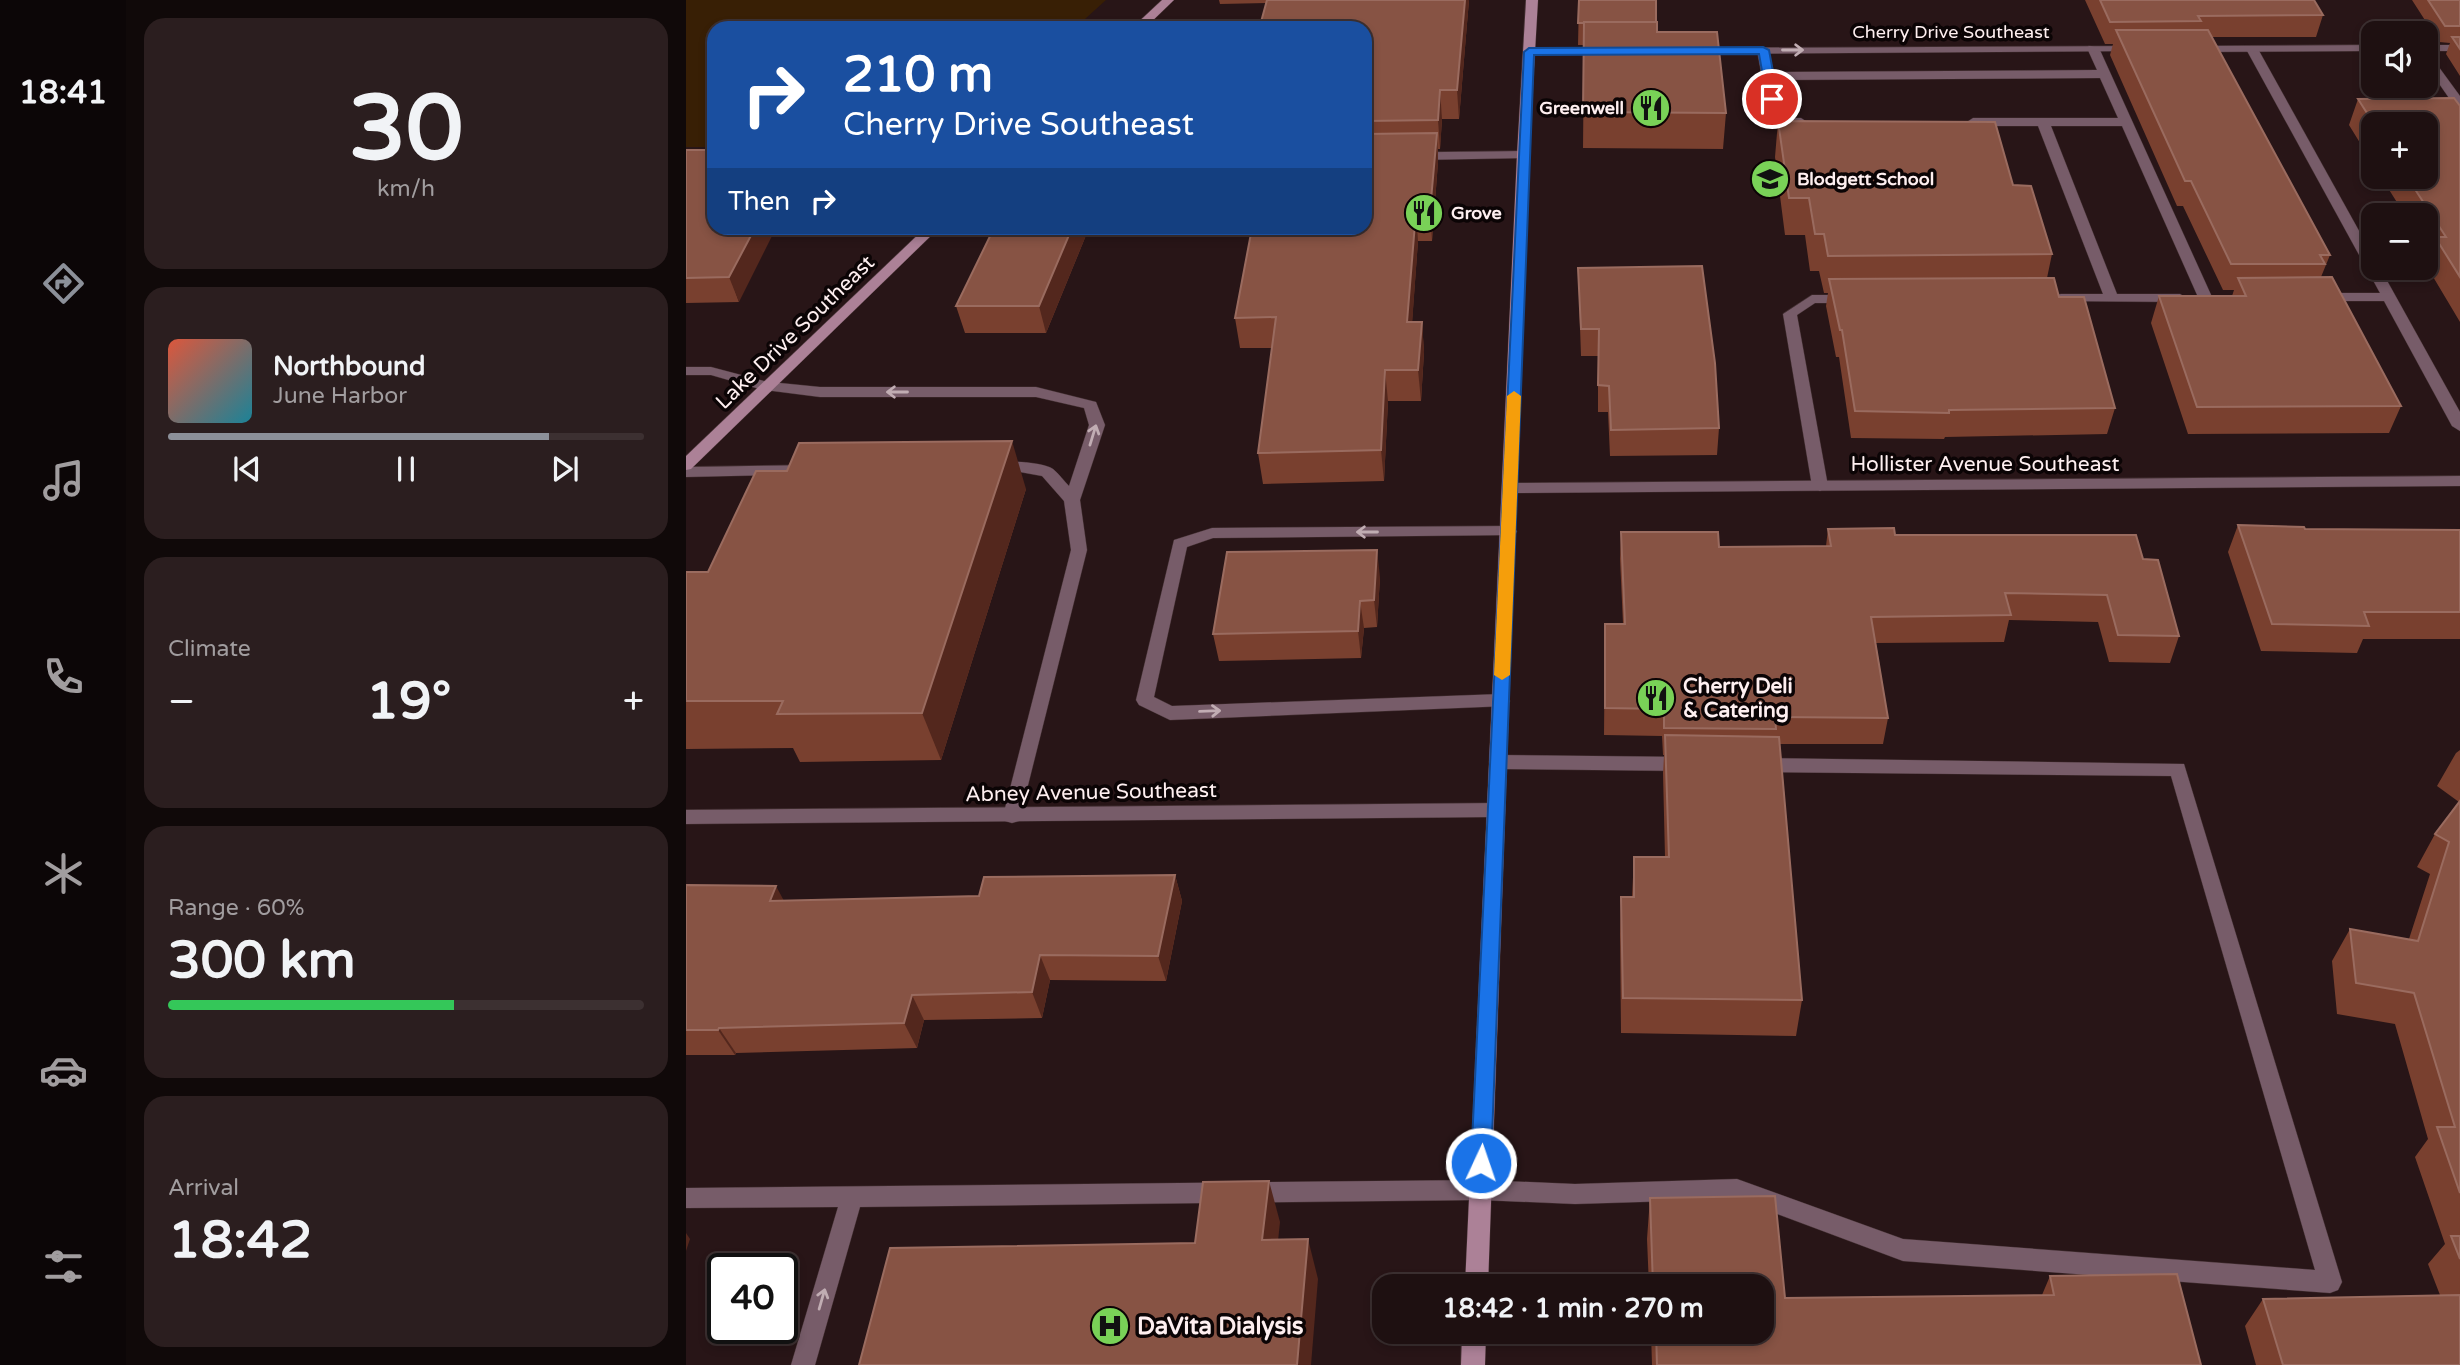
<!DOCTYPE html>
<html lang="en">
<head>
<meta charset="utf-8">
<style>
	:root { --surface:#1e1011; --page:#2b1e1f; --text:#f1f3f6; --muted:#a19d9f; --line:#3c3031; --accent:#8c9099 }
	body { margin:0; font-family:"Varela Round",sans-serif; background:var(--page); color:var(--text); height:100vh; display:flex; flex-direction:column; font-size:26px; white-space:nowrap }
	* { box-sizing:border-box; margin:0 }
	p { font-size:23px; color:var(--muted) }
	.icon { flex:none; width:38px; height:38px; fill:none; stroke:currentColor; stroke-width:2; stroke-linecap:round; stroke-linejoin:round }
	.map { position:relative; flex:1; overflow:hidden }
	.panel { display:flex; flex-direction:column; gap:18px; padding:18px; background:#100909; width:560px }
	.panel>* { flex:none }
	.guide { position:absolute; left:21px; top:21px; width:665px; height:214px; border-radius:21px; box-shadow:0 4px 10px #0003,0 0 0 2px var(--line); background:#1a4fa0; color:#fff; overflow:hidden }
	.tools { position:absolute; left:1675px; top:21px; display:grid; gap:14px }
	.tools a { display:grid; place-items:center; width:77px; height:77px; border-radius:14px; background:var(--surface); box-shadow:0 4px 10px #0003,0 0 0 2px var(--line); font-size:35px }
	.speed { position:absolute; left:21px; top:1253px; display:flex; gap:14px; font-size:35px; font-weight:700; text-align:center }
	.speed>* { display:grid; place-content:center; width:91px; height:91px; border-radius:50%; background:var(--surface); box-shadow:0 4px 10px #0003,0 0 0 2px var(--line); line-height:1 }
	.speed .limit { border:4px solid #111; border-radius:10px; background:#fff; color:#111 }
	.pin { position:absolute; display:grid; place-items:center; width:60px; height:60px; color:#fff; margin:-30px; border:4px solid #fff; border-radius:50%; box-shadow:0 2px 7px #0007 }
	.me { position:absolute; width:77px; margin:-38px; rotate:3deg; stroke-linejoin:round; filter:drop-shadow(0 0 5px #0008) }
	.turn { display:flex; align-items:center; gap:24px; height:147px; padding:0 21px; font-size:32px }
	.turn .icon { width:91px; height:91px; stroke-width:2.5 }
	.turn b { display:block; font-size:49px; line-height:60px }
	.then { display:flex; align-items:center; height:66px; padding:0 21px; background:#0003; gap:14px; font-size:26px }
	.big { font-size:52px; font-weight:800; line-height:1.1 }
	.panel .widget { flex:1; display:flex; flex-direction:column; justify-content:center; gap:10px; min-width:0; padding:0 24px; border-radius:21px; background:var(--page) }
	.panel .dial { align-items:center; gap:0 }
	.dial b { font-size:91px; line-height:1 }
	.song { display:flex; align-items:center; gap:21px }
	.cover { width:84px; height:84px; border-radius:10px; background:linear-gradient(135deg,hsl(10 70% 55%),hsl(190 70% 35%)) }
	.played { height:7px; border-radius:4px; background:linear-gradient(90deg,var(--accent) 80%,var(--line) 80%) }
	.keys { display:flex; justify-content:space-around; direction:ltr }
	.heat { display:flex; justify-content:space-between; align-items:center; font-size:38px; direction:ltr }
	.charge { height:10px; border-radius:5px; background:linear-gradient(90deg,#34c759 60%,var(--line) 0) }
	.trip { position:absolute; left:686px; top:1274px; width:402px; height:70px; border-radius:21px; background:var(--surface); box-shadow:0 4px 10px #0003,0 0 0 2px var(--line); font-weight:800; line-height:70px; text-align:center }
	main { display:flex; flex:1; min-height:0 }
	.menu { display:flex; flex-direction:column; width:126px; justify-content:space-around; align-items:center; background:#0c0607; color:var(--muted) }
	.menu .icon { width:49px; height:49px }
	.menu .active { color:var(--accent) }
	.menu b { font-size:32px; color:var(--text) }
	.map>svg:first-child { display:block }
</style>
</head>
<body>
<main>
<nav class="menu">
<b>18:41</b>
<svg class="icon active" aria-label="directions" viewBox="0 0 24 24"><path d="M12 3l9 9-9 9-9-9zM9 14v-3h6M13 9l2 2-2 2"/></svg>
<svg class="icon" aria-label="music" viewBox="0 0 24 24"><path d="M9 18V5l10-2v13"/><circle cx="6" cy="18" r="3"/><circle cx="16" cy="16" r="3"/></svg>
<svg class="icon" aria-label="phone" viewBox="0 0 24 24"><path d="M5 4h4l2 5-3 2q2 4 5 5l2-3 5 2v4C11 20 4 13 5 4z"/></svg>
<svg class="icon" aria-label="climate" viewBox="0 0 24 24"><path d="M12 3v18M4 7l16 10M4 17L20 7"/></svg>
<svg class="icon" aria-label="car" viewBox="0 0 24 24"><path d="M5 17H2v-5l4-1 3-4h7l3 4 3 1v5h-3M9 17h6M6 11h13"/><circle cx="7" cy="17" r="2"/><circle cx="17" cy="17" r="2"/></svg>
<svg class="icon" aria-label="filters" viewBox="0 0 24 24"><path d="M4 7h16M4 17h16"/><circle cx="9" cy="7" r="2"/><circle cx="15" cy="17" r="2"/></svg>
</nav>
<section class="panel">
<div class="widget dial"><b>30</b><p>km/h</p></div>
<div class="widget">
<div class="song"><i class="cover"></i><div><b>Northbound</b><p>June Harbor</p></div></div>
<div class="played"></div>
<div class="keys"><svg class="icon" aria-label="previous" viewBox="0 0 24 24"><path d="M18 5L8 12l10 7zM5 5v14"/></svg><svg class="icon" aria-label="pause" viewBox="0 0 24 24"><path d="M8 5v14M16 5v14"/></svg><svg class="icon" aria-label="next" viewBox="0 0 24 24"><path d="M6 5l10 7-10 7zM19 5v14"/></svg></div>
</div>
<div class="widget"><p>Climate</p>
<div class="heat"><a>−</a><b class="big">19°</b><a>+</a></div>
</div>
<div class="widget"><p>Range · 60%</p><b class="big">300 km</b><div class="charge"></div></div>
<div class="widget"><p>Arrival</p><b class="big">18:42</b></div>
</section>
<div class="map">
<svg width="1774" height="1365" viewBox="0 0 1774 1365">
	<rect width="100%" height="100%" fill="#281517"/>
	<!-- green -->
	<path fill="#381f05" d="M0,0H420L389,28H28V147H0Z"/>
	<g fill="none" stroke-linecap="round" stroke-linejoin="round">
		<!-- lane casing -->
		<g stroke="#422f31" stroke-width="1">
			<g id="lane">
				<path d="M454,23L471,26L473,28H450V24Z"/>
				<path d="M1403,46L1413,48L1526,297L1524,300L1519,301L1512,297L1436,126H1365L1431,294H1494L1501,298L1494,302L1370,301V295L1375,294H1417L1352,126H1287L1281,122L1287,118H1432L1414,78L1089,80L1096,118H1115L1121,122C1113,128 1092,128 1084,122L1071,50L1081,48L1088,72L1411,70L1401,48Z"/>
				<path d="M1566,46L1572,49L1687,256V268H1694L1774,412V431L1766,426L1698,301H1634L1627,297L1634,293H1694L1560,49Z"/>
				<path d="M1740,53L1744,55L1774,96V109L1770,108L1740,65Z"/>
				<path d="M837,151L843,155L841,158L679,161V153Z"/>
				<path d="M1126,295H1165L1172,299L1165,303H1129L1111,315L1142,486L1134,491L1126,486L1097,314Z"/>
				<path d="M84,382L134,387H350L410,402L419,425L394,500L401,550L333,821L326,823L319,821L317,816L385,550L378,501L356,476L334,472H310L302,467C311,458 357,462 367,469C373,474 378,481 383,486L403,425L398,408L350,397H134L79,390L77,387Z"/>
				<path d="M125,465L133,470L130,474L0,477V467Z"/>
				<path d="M823,526L831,531L829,535L527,538L501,547L468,697L486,706L815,694L821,696L824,701L821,706L484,720L453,705L450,700L488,540L526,528Z"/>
				<path d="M812,755L1001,757L1007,759L1010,764L1007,769L1001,771L812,769L806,767L803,762L806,757Z"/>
				<path d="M1075,758L1498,764L1656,1282L1652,1290L1644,1293L1217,1261L1051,1199L889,1204L794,1200L174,1207L129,1365H105L152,1207L0,1208V1188L794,1180L889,1184L1051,1179L1217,1239L1629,1270L1485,776L1075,772L1069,770L1066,765L1069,760Z"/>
			</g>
		</g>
		<!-- street casing -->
		<g stroke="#422f31" stroke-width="1">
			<g id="street">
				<path d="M1687,45V51L1511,52L1505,49L1511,46Z"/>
				<rect x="1740" y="45" width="34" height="6"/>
				<path d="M1448,46L1454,49L1452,51L1011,54L1005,51L1011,48Z"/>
				<path d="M920,48L926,51L924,53L843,55L837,52L843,49Z"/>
				<path d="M0,367H25L89,384L91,387L84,392L25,375H0Z"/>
				<path d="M1774,476V486L825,493L817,488L825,483Z"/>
				<path d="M810,803L817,805L819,810L817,815L810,817L0,824V810Z"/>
			</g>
		</g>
		<!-- secondary casing -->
		<g stroke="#422f31" stroke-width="1">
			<g id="secondary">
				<path d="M476,0H488L459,28H446Z"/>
				<path d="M840,0H852L843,155L802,1286H779L831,155Z"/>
				<path d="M239,228H253L5,469L0,470V456Z"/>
				<path d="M776,1332H800L799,1365H775Z"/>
			</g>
		</g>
		<!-- lane -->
		<use href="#lane" fill="#775c69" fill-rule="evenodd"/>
		<!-- street -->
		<use href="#street" fill="#775c69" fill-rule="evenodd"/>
		<!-- secondary -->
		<use href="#secondary" fill="#ac8197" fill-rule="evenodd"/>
	</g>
	<!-- wall -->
	<g fill="#79402f">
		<path d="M533,0H783L773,119H756L754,149H752V162L746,241H732L726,322H736L738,352L735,401H702L698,481L577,484L572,453L586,348H554L549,318L679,228V28H576L575,22L581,3L534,4Z"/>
		<path d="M893,0L1040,113L1037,149L897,148L898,45H892Z"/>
		<path d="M1399,0H1628L1637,15L1630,37H1526L1644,255L1635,277L1715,406L1703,433L1502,434L1465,323L1473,296H1546L1548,290H1537L1497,206H1491L1424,55L1427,44H1419Z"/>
		<path d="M1726,0H1774V76L1760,54L1764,43L1753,42Z"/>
		<path d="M1672,99L1774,106V322L1740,265V261L1743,253L1740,248V215H1719L1695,177H1740V124H1687V164L1663,125Z"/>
		<path d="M1092,121L1327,185L1366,254L1361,278L1373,297L1429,408L1421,434L1259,437L1258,439L1165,438L1153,357H1150L1140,306L1142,293H1138L1133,271H1124L1119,235H1099L1089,157Z"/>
		<path d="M0,150L53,302L0,303Z"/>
		<path d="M308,228H403L360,333H279L270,306Z"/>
		<path d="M892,268L1033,428L1031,455L924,456L922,412H912V356H895Z"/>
		<path d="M340,489L255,760L114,762L107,748L0,749V572H22Z"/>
		<path d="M1552,525L1619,529L1774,530V639H1677L1671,653L1575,651L1542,552Z"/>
		<path d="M1142,529L1457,559L1493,636L1484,663L1423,662L1412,622L1323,620L1318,642L1190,643L1202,718L1197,744H1094L1116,1000L1110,1036L935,1033L934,934L935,897H946L948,857H979L977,773L978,755H977L976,736L918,735L919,624H937L934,559L935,532L1033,547L1140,546Z"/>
		<path d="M694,577L691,627L678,628L675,658L533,661L527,634Z"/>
		<path d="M1774,750V1365H1570L1559,1326L1577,1299L1754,1295L1742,1264L1759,1244L1729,1157L1742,1139L1709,1024L1651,1014L1646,961L1664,929L1723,939L1744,874L1731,867L1749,834L1773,802L1751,786L1770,753Z"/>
		<path d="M489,875L496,901L480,981L364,980L356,1018L238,1020L231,1048L50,1053L49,1055H0V885L98,901L293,896Z"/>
		<path d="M964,1198L1099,1298L1356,1295L1364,1276L1515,1365H966L965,1332H1076V1286H963L961,1239Z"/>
	</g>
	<!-- shaded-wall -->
	<g fill="#53271d">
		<path d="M779,0H783L773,119L771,90Z"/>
		<path d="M754,90L756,119L754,149L752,120Z"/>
		<path d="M751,133L752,162L746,241L744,211Z"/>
		<path d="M730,211L732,241L724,353L721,322Z"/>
		<path d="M69,228H90L53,302L43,277Z"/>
		<path d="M386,228H403L360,333L353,306Z"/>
		<path d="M736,322L738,352L735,401L732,370Z"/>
		<path d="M699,370L702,401L698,481L695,450Z"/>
		<path d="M326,441L340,489L255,760L236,713Z"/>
		<path d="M691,550L694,577L691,627L688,600Z"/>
		<path d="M674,601L678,628L675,658L672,631Z"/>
		<path d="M489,875L496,901L480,981L472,956Z"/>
		<path d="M90,886L104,912L84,901Z"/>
		<path d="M354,955L364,980L356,1018L346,992Z"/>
		<path d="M226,995L238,1020L231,1048L218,1023Z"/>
		<path d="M33,1028L50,1053L49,1055L32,1030Z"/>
		<path d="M583,1181L594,1222L588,1280L576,1240Z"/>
		<path d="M0,1233L4,1239L0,1251Z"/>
		<path d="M622,1239L632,1279L625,1365H611Z"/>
	</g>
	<!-- building -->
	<g fill="#875344" stroke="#9a6b5f" stroke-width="2">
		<path d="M581,0H779L771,90H754L752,120L679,121V28H601L602,22H575Z"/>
		<path d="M893,0H970V22H898V23H892Z"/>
		<path d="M1414,0H1628L1637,15L1512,16L1515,21L1424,22Z"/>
		<path d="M1742,0H1774V26H1759Z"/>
		<path d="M898,22H971V32H1031L1040,113L897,112Z"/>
		<path d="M1430,30H1522L1644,255H1634L1639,264H1545L1505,181H1499Z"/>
		<path d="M1766,37H1774V49Z"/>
		<path d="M1768,98L1774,106V277L1749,237H1760L1721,177H1740V124H1688L1672,99Z"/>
		<path d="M1092,121L1309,122L1327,185L1345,186L1366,254L1142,256L1138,234H1129L1123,198H1103Z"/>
		<path d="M751,133L744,211H730L721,322H736L732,370H699L695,450L572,453L590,317L549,318L566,228H679V134Z"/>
		<path d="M0,150H28V228H69L43,277L0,278Z"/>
		<path d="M308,228H386L353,306H270Z"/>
		<path d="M1016,266L1029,363L1033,428L925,430L923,386L912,385L913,329H895L892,268Z"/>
		<path d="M1646,277L1715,406L1511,407L1473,296H1560L1552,278Z"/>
		<path d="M1368,278L1373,297H1398L1429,408L1263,410V413L1169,411L1156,330H1154L1143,279Z"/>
		<path d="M326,441L236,713L91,714L97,701H0V572H22L70,471H101L113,443Z"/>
		<path d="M1552,525L1618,527L1619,529L1774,530V612H1678L1683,626L1586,624Z"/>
		<path d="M1208,528L1209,535H1450L1457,559L1472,560L1493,636L1432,635L1421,595L1319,593L1325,615L1185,617L1202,718L1089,717L1090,729L978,728V709L919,708V624H939L935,532H1032L1033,547L1145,546L1142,529Z"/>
		<path d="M691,550L688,600L674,601L672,631L527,634L541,552Z"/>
		<path d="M979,735L1093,737L1116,1000L937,998L935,897H948V857H983Z"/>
		<path d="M1774,801V1193L1751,1127H1769L1728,993L1670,983L1664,929L1732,941L1763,842L1749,834Z"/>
		<path d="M489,875L472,956L354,955L346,992L226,995L218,1023L33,1028L32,1030H0V885L90,886L84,901L293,896L298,877Z"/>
		<path d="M583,1181L576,1240L622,1239L611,1365H173L204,1248L509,1243L517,1182Z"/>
		<path d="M1089,1196L1099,1298L1368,1295L1364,1276L1491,1274L1515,1365H971L970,1332H1076V1286H967L964,1198Z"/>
		<path d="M1765,1236H1774V1259Z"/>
		<path d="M1774,1295V1365H1597L1577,1299Z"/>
	</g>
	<!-- one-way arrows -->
	<defs><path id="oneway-shaft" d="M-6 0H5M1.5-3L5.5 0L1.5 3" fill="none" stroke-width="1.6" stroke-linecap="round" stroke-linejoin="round" transform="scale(1.75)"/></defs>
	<g stroke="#c1adb3">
		<use href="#oneway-shaft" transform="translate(1107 50)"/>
		<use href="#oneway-shaft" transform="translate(211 392) rotate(180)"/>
		<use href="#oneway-shaft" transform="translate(407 435) rotate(-73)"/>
		<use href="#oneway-shaft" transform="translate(681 532) rotate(180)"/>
		<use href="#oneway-shaft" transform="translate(524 711) rotate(-2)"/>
		<use href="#oneway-shaft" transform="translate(136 1299) rotate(-74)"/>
	</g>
	<!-- route -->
	<path fill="#1a73e8" stroke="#114b97" stroke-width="2" d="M1077,47L1083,50L1092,99L1086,102L1081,99L1073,54L848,55L805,1163L802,1169L795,1172L788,1169L785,1163L838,52L843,48Z"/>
	<!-- slow -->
	<path fill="#f59e0b" d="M828,391L835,396L824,675L816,680L808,675L821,396Z"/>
	<!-- icons -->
	<defs>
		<g id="restaurant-disc" transform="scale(2.0125)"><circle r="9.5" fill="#79d157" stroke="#0b0405"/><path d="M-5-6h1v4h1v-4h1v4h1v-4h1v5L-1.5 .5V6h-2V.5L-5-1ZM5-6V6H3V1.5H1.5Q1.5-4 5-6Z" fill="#111"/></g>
		<g id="school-disc" transform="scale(2.0125)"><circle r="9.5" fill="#79d157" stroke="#0b0405"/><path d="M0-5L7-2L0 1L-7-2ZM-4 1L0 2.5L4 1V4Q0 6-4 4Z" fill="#111"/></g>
		<g id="hospital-disc" transform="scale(2.0125)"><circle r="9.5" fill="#79d157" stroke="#0b0405"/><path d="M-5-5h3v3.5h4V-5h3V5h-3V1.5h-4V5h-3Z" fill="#111"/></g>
	</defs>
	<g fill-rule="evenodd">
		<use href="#restaurant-disc" x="965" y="108"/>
		<use href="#school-disc" x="1084" y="179"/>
		<use href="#restaurant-disc" x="738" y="213"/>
		<use href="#restaurant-disc" x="970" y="698"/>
		<use href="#hospital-disc" x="424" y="1326"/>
	</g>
	<g text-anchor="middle" stroke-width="7" stroke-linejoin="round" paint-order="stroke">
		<!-- far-street labels -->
		<g font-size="18" fill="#feeff0" stroke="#0b0405">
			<text x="1265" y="38">Cherry Drive Southeast</text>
		</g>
		<!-- far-poi labels -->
		<g font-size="18" font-weight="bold" fill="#feeff0" stroke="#0b0405" text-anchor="start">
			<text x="938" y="114" text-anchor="end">Greenwell</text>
			<text x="1111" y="185">Blodgett School</text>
			<text x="765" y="219">Grove</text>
		</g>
		<!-- street labels -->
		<g font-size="21" fill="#feeff0" stroke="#0b0405">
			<text transform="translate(109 332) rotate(-44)" y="7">Lake Drive Southeast</text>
			<text x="1299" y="471">Hollister Avenue Southeast</text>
			<text transform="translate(405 792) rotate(-1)" y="7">Abney Avenue Southeast</text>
		</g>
		<!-- poi labels -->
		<g font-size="21" font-weight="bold" fill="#feeff0" stroke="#0b0405" text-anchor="start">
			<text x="997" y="693">Cherry Deli<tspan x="997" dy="24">&amp; Catering</tspan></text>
		</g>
		<!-- near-poi labels -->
		<g font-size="24" font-weight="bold" fill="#feeff0" stroke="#0b0405" text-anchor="start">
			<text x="451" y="1334">DaVita Dialysis</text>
		</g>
	</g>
</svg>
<div class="tools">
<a><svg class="icon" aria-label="sound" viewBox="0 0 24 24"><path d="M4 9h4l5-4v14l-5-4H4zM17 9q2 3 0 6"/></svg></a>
<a>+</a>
<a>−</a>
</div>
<div class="speed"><div class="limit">40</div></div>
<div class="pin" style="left:1086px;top:99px;background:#d93025"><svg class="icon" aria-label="arrive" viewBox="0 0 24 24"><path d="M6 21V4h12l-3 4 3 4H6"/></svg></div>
<svg class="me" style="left:795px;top:1163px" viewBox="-20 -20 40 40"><circle r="17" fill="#1a73e8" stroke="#fff" stroke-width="3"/><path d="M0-11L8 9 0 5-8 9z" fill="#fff"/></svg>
<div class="trip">18:42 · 1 min · 270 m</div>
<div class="guide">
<div class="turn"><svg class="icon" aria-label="right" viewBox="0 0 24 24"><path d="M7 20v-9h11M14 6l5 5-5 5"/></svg><div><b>210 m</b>Cherry Drive Southeast</div></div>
<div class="then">Then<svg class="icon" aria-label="right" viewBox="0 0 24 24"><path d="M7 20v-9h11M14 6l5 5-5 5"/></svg></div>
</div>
</div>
</main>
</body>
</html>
